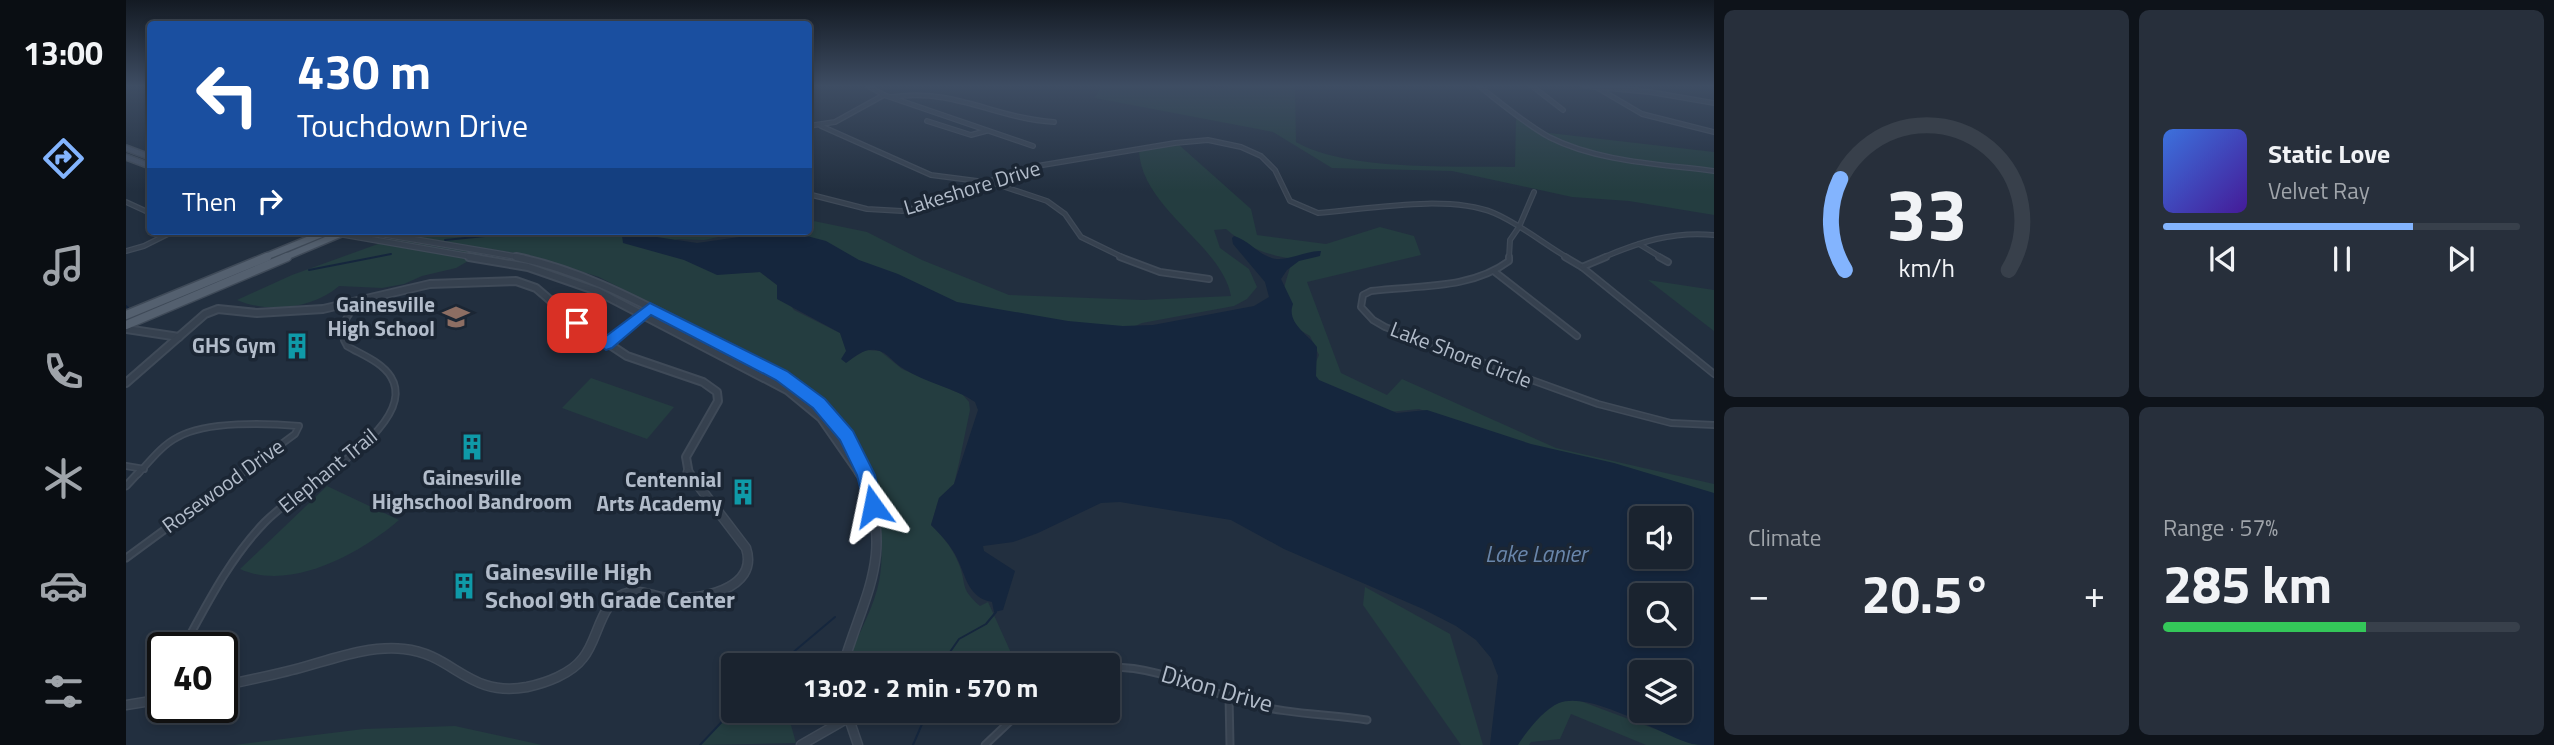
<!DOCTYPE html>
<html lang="en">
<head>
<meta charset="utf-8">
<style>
	:root { --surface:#1a232f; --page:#272f3b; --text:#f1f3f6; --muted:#9fa4aa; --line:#38404b; --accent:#83b4fe }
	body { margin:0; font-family:"Titillium Web",sans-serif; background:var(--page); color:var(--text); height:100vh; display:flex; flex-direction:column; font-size:26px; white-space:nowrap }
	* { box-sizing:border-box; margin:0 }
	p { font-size:23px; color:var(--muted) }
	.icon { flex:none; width:38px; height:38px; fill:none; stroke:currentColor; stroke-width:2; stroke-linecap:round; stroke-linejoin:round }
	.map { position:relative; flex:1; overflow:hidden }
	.panel { display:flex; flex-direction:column; gap:10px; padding:10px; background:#0e131a; width:840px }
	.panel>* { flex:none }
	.banner { position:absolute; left:21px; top:21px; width:665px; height:214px; border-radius:7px; box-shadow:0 4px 10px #0003,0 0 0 2px var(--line); background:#1a4fa0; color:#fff; overflow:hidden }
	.buttons { position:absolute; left:1503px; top:506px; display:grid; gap:14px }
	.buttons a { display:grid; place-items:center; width:63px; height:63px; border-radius:7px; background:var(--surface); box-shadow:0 4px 10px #0003,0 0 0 2px var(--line); font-size:35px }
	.speed { position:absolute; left:21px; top:632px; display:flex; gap:14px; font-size:35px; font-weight:700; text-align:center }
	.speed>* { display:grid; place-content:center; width:91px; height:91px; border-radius:50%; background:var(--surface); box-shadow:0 4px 10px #0003,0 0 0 2px var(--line); line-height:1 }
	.speed .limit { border:4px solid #111; border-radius:10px; background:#fff; color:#111 }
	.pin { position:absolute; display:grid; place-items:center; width:60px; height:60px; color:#fff; margin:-30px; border-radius:14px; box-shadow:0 4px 10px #0006 }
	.me { position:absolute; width:77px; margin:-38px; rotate:348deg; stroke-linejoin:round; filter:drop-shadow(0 0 5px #0008) }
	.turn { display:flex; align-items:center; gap:24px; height:147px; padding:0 35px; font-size:32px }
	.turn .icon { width:91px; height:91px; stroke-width:2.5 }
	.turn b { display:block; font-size:49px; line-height:60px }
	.then { display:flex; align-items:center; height:66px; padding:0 35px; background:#0003; gap:14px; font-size:26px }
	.big { font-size:52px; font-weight:700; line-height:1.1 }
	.panel .widget { flex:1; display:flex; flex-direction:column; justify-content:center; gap:10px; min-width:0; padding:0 24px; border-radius:10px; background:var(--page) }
	.panel .dial { align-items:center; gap:0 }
	.dial svg { height:182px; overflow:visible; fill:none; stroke:var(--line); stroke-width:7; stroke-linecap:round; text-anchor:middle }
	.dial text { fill:var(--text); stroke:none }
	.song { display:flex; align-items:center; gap:21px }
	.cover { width:84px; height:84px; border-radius:10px; background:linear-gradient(135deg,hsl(220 70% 55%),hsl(260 70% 35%)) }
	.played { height:7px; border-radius:4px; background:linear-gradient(90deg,var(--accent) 70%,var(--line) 70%) }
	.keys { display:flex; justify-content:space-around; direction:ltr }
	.heat { display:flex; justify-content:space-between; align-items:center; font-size:38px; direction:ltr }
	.charge { height:10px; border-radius:5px; background:linear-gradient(90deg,#34c759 57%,var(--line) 0) }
	.panel .tiles { flex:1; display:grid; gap:10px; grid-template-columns:repeat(2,1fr) }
	.trip { position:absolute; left:595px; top:653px; width:399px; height:70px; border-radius:7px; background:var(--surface); box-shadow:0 4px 10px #0003,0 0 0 2px var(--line); font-weight:700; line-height:70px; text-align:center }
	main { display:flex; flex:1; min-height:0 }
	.dock { display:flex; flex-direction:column; width:126px; justify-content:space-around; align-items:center; background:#0a0e13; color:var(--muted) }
	.dock .icon { width:49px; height:49px }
	.dock .on { color:var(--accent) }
	.dock b { font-size:32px; color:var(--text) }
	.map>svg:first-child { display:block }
</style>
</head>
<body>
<main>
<nav class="dock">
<b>13:00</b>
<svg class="icon on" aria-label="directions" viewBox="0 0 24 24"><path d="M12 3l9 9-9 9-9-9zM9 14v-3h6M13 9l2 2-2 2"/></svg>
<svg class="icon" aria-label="music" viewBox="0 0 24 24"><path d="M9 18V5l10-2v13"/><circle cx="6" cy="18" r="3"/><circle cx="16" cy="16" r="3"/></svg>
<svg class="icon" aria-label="phone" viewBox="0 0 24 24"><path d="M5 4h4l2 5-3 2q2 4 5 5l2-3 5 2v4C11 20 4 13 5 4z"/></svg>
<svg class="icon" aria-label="climate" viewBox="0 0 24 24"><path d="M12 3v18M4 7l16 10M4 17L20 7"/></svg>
<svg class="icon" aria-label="car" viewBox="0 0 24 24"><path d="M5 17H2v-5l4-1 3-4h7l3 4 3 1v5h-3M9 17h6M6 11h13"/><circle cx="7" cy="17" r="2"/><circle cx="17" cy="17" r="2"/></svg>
<svg class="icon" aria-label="filters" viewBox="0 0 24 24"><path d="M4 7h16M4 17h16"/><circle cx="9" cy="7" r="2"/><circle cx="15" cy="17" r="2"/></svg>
</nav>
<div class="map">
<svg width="1588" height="745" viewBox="0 0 1588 745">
	<rect width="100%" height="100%" fill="#222f3f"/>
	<!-- green -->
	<g fill="#243d40">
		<path d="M975,86H1076L1101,90L1102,86H1169L1170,142C1219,171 1331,166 1389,167L1390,117L1415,132L1588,152V215L1503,201L1446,197L1326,171L1206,168L1147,132L969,98Z"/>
		<path d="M1052,144L1125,209L1131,235L1200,244L1254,227L1288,236L1295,255L1181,282L1215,373L1261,395L1276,379L1430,448L1588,484V504L1293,409L1263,412L1182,379L1193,355L1184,336L1157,320V291L1165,264L1162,258C1137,254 1120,246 1100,229L1088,230L1094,248L1123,269L1131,287L1121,299L1108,306L1016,323L992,334L867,315L804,295L662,237L607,234L578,240L552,239L529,246L591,274L634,272L651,285L668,310L714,333L720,349V362L740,350L754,351L776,369L835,394L848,385L837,395L843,402L844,410L833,463L828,484L813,498L805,525C816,536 826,547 832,562C842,585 832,587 854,606L862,602L886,655L878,665H721C729,639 744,616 751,590C757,569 756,547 754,525C748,453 723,416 664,375L473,277L402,255L363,249L330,268L296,276L278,284L256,288L213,286C188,308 143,314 111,300L166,275L288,231H682L683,220L741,232L796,260L883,295L1017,300L1105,296C1096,245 1016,209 1013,151Z"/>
		<path d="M1522,280L1588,290V331Z"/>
		<path d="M465,378L548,407L521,439L436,408Z"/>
		<path d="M201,486L273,520C235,553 165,592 114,569Z"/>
		<path d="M1239,587L1324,634L1357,745H1335L1237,605Z"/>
		<path d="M1449,699L1572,745H1520L1445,714L1434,739L1405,742L1403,745H1385L1421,701Z"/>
		<path d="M609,710L661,711L670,743L573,745Z"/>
		<path d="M329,726L416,745H108L238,729Z"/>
	</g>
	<!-- water -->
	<path fill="#15263d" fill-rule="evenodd" d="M504,233L571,243L641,233L681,236L700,241L733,260L772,274L831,302L942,321L997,326L1027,325L1128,306L1143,297L1139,282L1107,244L1106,238L1108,236C1122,240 1130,252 1143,257C1159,264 1179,250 1195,251L1194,256L1173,261L1161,270L1155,279L1167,304C1160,323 1182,334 1191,347L1190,376L1193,380L1271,413L1301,410L1405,444L1488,463L1588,493V745C1581,745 1573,745 1566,744C1535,735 1465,690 1433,703C1418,709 1400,732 1392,745H1364L1372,676L1365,658L1350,640L1330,626L1297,609L1158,549L1105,520L994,502L975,503L912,533L887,542L857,546L858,551L889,571L877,610L868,612L866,602C839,597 840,571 827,551C821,541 813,533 805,525L813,498L828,484L852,410L849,402C827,387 800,383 778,369C768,364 762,352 750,350C738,348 730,356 720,363L715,359L720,351L714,333L651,299V285L634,272L591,275L558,260L497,243L496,236ZM1516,518H1554V556H1516ZM1516,595H1554V634H1516ZM1516,672H1554V710H1516Z"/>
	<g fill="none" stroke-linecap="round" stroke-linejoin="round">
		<!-- stream -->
		<g stroke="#15263d" stroke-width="2">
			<path d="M492,231L501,235"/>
			<path d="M319,240L409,231"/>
			<path d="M183,270L265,254"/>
			<path d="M0,306L2,308"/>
			<path d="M652,665L709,617"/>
			<path d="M791,665L815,662"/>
			<path d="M815,665L833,639L860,624L870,612"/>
			<path d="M574,745L607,710"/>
			<path d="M787,745L802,710"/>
		</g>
		<!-- minor-far2 casing -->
		<g stroke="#3f4a58" stroke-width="6">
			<g id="minor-far2">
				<path d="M742,86L758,95L907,146"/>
				<path d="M1353,86C1376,104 1398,123 1423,137C1472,162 1534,164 1588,171"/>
				<path d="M1406,86L1437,110"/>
				<path d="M1459,86L1524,92L1588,103"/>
				<path d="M1470,87L1516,114L1588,132"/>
				<path d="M766,97C830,88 867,118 928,122"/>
				<path d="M801,121L845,135L860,131"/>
				<path d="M682,126L709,122L758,95"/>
				<path d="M695,126L805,175L867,183L921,201L939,214L955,237L998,258"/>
				<path d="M682,194L741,209L776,211L802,205L877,176L911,166L1049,143L1082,140L1115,147L1135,156L1149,170L1164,201L1192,213C1243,209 1321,194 1368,213C1394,224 1418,244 1442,258"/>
				<path d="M0,202L24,213"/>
				<path d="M1513,244L1536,258"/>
				<path d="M0,251L18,246L48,231"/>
				<path d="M1383,258L1384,240L1393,227L1408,192"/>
				<path d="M1476,258C1513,242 1547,231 1588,235"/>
			</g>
		</g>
		<!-- minor-far1 casing -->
		<g stroke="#3f4a58" stroke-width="8">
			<g id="minor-far1">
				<path d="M994,257L1034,272L1083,279"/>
				<path d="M1383,257V261C1344,290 1291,285 1245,291L1237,295L1235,307L1247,320L1259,327L1472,404L1545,423L1588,425"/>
				<path d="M1439,257L1456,267L1588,374"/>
				<path d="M1533,257L1542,262"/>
				<path d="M1456,267L1480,257"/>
				<path d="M1369,272L1451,336"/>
				<path d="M482,343L524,308"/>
				<path d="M0,466L18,469"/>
				<path d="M12,474C24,461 36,445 52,437C81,421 141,423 173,426L169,434L115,474"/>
				<path d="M201,474C225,456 287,412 265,377C256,362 236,355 221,346C210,329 221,315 233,302"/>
			</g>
		</g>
		<!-- minor casing -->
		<g stroke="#3f4a58" stroke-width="9">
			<g id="minor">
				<path d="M0,486L13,472"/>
				<path d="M0,558L117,472"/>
				<path d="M505,578L502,581L507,591"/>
				<path d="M57,648C81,604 104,558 139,522C158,503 182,488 204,472"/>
				<path d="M982,667C1031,666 1071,688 1118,702C1157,714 1200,714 1241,720"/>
				<path d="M1103,696L1104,745"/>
				<path d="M27,701L37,683"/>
				<path d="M859,745L896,710"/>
			</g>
		</g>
		<!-- tertiary-far2 casing -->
		<g stroke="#3f4a58" stroke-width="7">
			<g id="tertiary-far2">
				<path d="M239,231L398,258"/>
				<path d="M215,234L353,258"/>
			</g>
		</g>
		<!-- tertiary-far1 casing -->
		<g stroke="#3f4a58" stroke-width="10">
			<g id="tertiary-far1">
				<path d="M343,257L402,267L471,291L661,390L695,418L734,474"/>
				<path d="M390,257C459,271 519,305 582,337C622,358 666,378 699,411C717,428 731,451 739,474"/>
				<path d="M0,329L53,337"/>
				<path d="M0,383L79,314L92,309L131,313L197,309L304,284L390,281L410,288L451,323L501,356L577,382L591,392L592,401L560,457L563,474"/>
			</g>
		</g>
		<!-- tertiary casing -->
		<g stroke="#3f4a58" stroke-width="11">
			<g id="tertiary">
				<path d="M733,472L739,481"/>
				<path d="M717,665C742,585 766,559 738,472"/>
				<path d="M96,686C122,680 148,675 174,668C207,659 243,645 278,649C328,654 342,698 401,687C420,683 445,674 457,658C474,638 473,598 505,592C517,590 529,597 541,598C571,601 634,590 620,548L562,472"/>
				<path d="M0,705L37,699"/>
				<path d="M720,710L732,745"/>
				<path d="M675,745L722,718"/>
			</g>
		</g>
		<!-- secondary casing -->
		<g stroke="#3f4a58" stroke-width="8">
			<g id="secondary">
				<path d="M0,148L24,157"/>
				<path d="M0,157L24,166"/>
			</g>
		</g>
		<!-- primary-far1 casing -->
		<g stroke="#3f4a58" stroke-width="9">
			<g id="primary-far1">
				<path d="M253,231L255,233"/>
				<path d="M137,258L203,231"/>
				<path d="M157,258L221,231"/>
			</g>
		</g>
		<!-- primary casing -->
		<g stroke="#3f4a58" stroke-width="11">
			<g id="primary">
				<path d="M0,315L141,257"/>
				<path d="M0,325L161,257"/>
			</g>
		</g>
		<!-- minor-far2 -->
		<use href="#minor-far2" stroke="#36414f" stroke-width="3.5"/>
		<!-- minor-far1 -->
		<use href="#minor-far1" stroke="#36414f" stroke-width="4.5"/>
		<!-- minor -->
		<use href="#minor" stroke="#36414f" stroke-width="5"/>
		<!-- tertiary-far2 -->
		<use href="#tertiary-far2" stroke="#36414f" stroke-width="4.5"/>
		<!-- tertiary-far1 -->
		<use href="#tertiary-far1" stroke="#36414f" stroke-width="6"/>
		<!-- tertiary -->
		<use href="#tertiary" stroke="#36414f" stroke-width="8"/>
		<!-- secondary -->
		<use href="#secondary" stroke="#445062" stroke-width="5"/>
		<!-- primary-far1 -->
		<use href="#primary-far1" stroke="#54606f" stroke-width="6"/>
		<!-- primary -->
		<use href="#primary" stroke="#54606f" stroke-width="8"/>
	</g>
	<!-- sky -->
	<linearGradient id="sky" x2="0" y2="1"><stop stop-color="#131a23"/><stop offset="0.45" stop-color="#3e4d63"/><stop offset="1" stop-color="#3e4d63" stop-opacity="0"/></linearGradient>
	<rect width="1588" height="191" fill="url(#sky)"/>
	<!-- route -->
	<path fill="#1a73e8" stroke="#114b97" stroke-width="2" d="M524,303L661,371L699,399L727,431L749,475L756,506L753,512L747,514L740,512L731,475L714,440L687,408L650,380L525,315L486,348L480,350L443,323L445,319H456L480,336Z"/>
	<!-- icons -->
	<defs>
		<g id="school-bare" transform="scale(2.1)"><path d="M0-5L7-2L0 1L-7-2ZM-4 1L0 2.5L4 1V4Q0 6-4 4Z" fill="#8d6e63" stroke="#1b2634" stroke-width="2.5" paint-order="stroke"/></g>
		<g id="building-bare" transform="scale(2.1)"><path d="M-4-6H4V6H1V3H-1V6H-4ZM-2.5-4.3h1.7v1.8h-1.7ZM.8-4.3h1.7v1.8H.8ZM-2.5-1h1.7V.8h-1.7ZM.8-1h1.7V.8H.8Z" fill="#0f9aa8" stroke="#1b2634" stroke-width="2.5" paint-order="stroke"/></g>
	</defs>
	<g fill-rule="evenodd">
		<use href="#school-bare" x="330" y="317"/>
		<use href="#building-bare" x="171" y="346"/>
		<use href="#building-bare" x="346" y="447"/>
		<use href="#building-bare" x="617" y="492"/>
		<use href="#building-bare" x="338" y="586"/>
	</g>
	<g text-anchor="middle" stroke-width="7" stroke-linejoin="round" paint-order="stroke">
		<!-- street labels -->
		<g font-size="21" fill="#b2bcca" stroke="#1b2634">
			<text transform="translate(846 188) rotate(-17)" y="7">Lakeshore Drive</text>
			<text transform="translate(1335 355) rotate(21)" y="7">Lake Shore Circle</text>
			<text transform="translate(202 471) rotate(-39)" y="7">Elephant Trail</text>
			<text transform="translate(97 486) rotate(-36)" y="7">Rosewood Drive</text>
		</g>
		<!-- poi labels -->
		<g font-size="21" font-weight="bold" fill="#b2bcca" stroke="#1b2634" text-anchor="end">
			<text x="309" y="312">Gainesville<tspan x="309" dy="24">High School</tspan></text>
			<text x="150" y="353">GHS Gym</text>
			<text x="346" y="485" text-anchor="middle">Gainesville<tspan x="346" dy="24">Highschool Bandroom</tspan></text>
			<text x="596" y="487">Centennial<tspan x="596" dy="24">Arts Academy</tspan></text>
		</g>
		<!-- water labels -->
		<g font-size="23" font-style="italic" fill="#6986ab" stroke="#1b2634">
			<text x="1410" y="562">Lake Lanier</text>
		</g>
		<!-- near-poi labels -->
		<g font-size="24" font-weight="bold" fill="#b2bcca" stroke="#1b2634" text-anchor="start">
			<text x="359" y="580">Gainesville High<tspan x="359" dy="28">School 9th Grade Center</tspan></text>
		</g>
		<!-- near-street labels -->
		<g font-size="24" fill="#b2bcca" stroke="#1b2634">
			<text transform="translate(1091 689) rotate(16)" y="8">Dixon Drive</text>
		</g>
	</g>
</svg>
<div class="buttons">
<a><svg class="icon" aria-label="sound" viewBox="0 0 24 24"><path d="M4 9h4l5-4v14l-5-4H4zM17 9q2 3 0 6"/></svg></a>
<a><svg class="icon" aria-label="search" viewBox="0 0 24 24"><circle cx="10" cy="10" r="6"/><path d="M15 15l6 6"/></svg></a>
<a><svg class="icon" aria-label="layers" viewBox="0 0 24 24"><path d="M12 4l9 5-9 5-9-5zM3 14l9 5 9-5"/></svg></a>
</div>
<div class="speed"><div class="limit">40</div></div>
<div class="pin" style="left:451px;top:323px;background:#d93025"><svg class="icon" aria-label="arrive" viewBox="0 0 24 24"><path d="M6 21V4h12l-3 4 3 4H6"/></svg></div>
<svg class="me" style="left:747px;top:506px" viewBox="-20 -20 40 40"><path d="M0-17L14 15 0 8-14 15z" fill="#1a73e8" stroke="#fff" stroke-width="4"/></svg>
<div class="trip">13:02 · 2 min · 570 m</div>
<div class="banner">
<div class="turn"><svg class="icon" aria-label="left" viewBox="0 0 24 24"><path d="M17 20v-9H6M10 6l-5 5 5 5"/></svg><div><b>430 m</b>Touchdown Drive</div></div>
<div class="then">Then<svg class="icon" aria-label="right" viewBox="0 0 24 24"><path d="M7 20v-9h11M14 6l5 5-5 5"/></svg></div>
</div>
</div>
<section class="panel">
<div class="tiles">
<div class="widget dial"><svg viewBox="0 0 100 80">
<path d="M14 69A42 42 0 1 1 86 69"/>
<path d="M14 69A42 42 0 0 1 12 29" stroke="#83b4fe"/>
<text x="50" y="56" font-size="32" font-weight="700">33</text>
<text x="50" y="72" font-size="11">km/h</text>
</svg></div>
<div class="widget">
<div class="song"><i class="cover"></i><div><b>Static Love</b><p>Velvet Ray</p></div></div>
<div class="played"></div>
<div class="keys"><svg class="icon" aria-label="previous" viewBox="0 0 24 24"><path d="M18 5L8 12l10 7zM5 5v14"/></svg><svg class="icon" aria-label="pause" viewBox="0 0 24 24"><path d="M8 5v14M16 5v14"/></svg><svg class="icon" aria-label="next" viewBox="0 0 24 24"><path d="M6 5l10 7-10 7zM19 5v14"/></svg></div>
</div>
<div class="widget"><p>Climate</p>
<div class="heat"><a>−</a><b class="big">20.5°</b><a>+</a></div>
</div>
<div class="widget"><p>Range · 57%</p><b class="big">285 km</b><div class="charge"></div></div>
</div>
</section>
</main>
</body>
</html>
